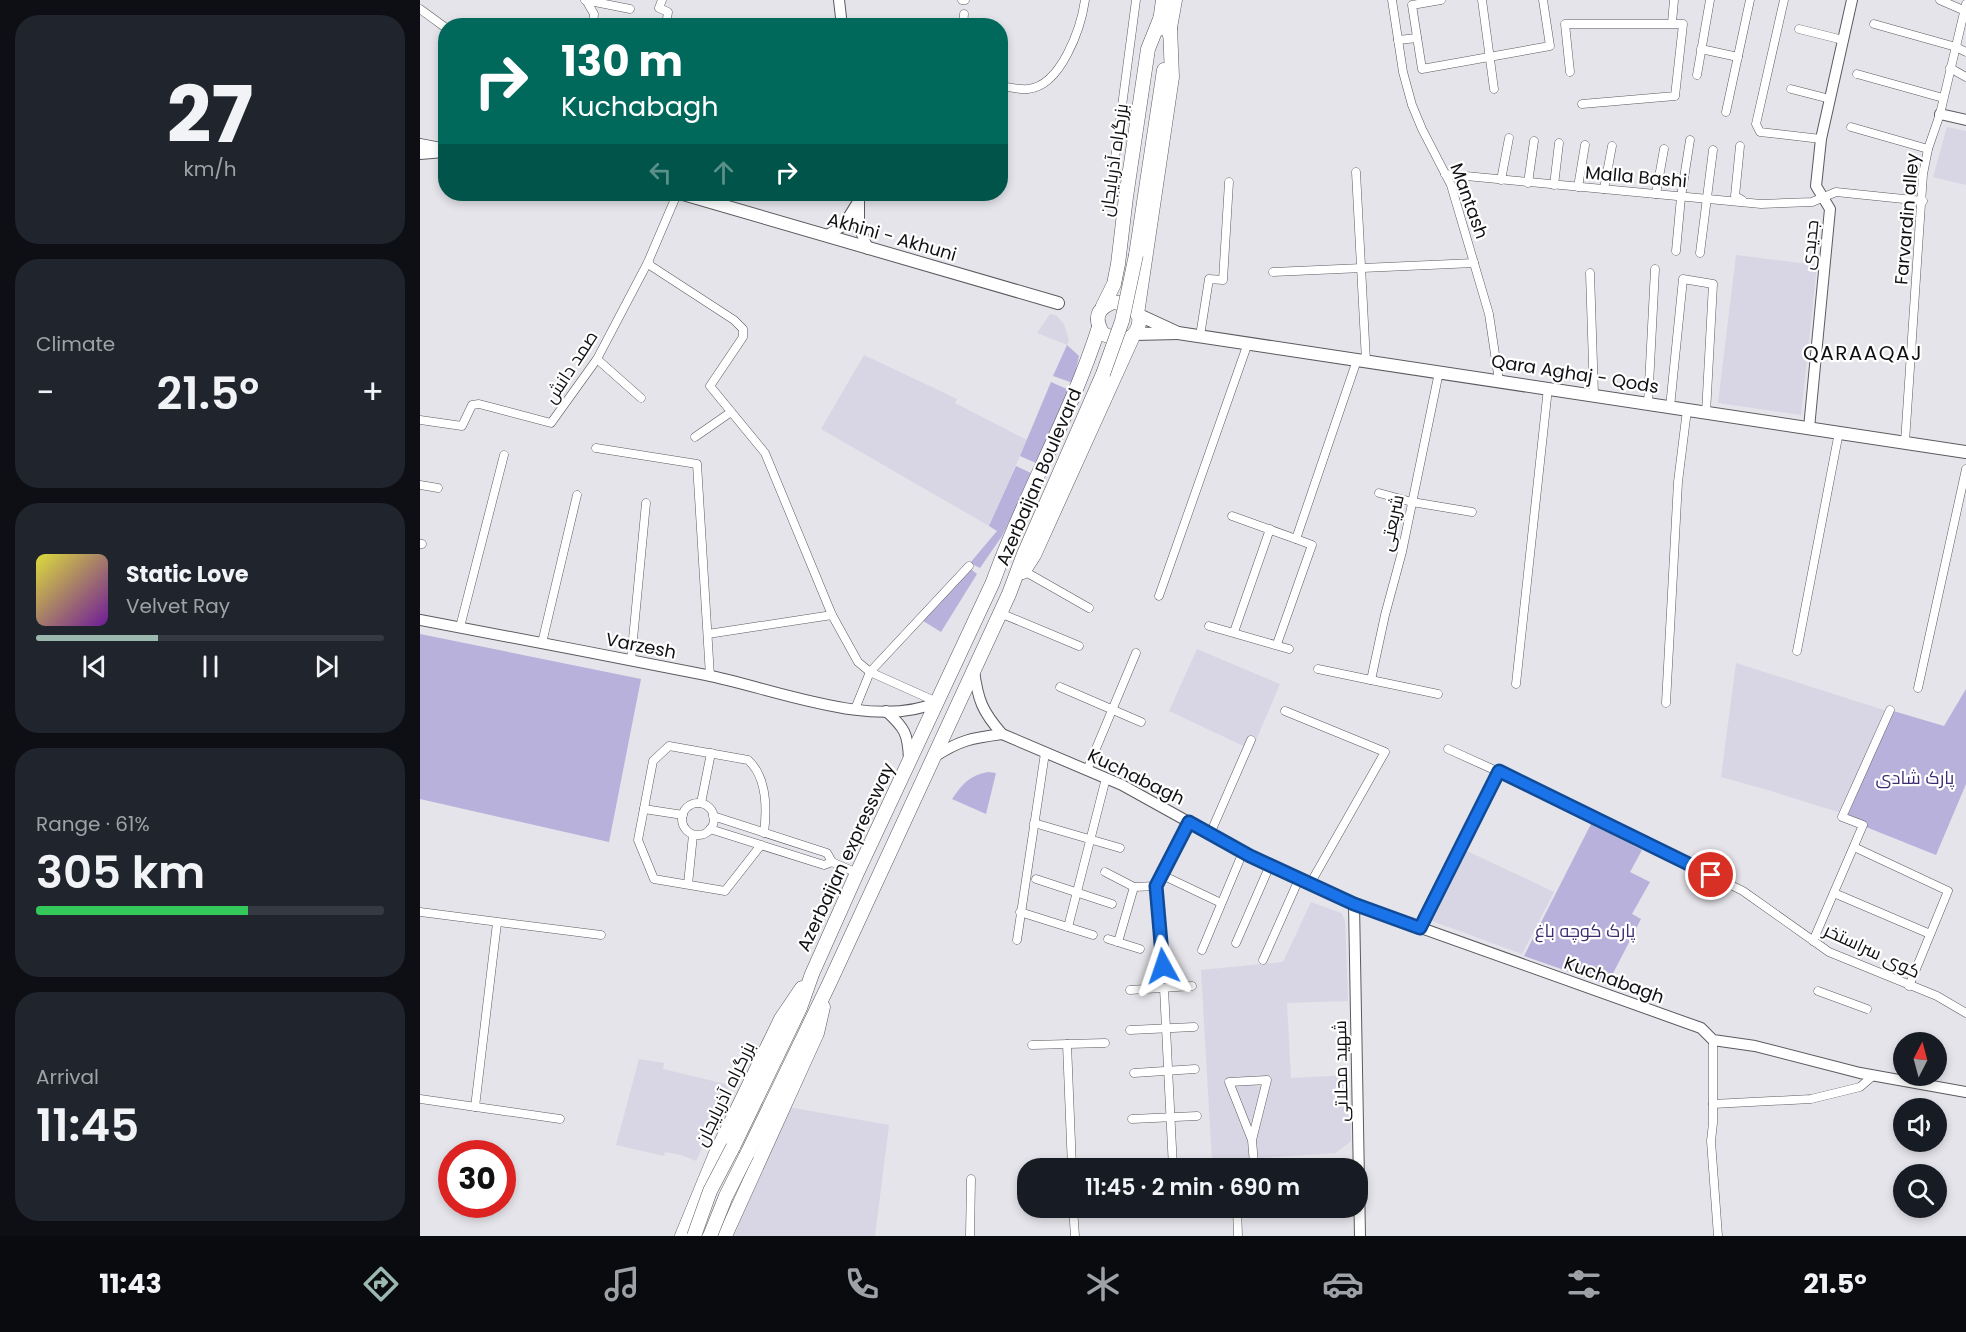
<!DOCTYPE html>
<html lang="en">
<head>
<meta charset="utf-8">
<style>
	:root { --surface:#171b24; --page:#20242c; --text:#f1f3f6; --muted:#9ea1a6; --line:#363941; --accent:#9bb7ae }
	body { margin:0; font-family:Poppins,Cairo,sans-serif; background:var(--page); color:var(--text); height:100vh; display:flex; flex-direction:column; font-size:22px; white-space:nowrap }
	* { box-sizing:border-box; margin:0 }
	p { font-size:20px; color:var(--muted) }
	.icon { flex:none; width:33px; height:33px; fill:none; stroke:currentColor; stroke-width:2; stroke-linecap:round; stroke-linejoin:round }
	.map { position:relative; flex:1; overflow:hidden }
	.panel { display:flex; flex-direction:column; gap:15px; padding:15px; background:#0d0f14; width:420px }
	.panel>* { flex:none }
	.top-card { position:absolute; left:18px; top:18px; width:570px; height:183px; border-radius:24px; box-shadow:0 3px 9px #0003; background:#00695c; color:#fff; overflow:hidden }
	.needle { width:39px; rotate:6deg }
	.tools { position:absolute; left:1473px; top:1032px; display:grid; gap:12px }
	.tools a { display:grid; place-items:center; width:54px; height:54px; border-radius:50%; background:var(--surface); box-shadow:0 3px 9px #0003; font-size:30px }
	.speed { position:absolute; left:18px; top:1140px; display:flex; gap:12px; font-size:30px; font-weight:700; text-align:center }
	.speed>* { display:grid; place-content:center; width:78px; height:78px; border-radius:50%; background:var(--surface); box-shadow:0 3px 9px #0003; line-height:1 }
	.speed .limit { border:9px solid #d22; background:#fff; color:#111 }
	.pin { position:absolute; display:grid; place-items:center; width:51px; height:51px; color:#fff; margin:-26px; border:3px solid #fff; border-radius:50%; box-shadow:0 2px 6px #0007 }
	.me { position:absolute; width:66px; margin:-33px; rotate:355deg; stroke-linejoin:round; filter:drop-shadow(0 0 4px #0008) }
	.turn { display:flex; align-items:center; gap:21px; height:126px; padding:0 24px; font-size:27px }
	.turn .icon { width:78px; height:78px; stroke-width:2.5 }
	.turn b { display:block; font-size:42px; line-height:51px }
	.lanes { display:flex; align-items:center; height:57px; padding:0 24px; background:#0003; justify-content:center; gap:30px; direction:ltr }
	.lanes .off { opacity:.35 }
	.big { font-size:45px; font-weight:600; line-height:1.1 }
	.panel .widget { flex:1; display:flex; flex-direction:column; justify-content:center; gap:9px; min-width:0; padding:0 21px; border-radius:24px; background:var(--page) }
	.panel .dial { align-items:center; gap:0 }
	.dial b { font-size:78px; line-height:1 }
	.song { display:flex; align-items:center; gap:18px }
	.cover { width:72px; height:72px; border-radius:9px; background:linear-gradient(135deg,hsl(60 70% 55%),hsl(280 70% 35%)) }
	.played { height:6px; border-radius:3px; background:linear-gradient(90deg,var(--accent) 35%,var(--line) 35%) }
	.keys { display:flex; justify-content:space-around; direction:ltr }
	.heat { display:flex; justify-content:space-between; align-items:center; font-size:33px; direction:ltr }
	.charge { height:9px; border-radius:4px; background:linear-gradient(90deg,#34c759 61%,var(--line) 0) }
	.trip { position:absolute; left:597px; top:1158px; width:351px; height:60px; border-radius:24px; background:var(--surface); box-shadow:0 3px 9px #0003; font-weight:600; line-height:60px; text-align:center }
	.menu { display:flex; height:96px; justify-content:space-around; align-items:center; background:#090b0e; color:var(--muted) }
	.menu .icon { width:42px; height:42px }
	.menu .active { color:var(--accent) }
	.menu b { font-size:27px; color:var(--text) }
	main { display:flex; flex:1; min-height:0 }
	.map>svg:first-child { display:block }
</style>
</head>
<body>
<main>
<section class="panel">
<div class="widget dial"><b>27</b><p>km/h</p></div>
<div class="widget"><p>Climate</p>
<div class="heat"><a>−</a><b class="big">21.5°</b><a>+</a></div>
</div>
<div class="widget">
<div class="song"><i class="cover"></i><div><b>Static Love</b><p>Velvet Ray</p></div></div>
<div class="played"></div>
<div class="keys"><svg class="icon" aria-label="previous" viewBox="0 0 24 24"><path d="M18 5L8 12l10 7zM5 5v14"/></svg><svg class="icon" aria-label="pause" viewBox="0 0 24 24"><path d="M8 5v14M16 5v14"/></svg><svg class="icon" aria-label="next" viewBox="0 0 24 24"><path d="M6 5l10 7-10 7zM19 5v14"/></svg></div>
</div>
<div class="widget"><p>Range · 61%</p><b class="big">305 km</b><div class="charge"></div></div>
<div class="widget"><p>Arrival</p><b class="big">11:45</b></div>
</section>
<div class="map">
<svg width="1546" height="1236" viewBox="0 0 1546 1236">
	<rect width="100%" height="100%" fill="#e4e4ea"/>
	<!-- built -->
	<g fill="#d8d6e4">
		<path d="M1527,127L1546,131V185L1513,177Z"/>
		<path d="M1316,255L1397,265L1381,415L1298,403Z"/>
		<path d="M630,314L637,316L644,324L649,340L647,345L617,333Z"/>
		<path d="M444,355L537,399L535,403L607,440L569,526L401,429Z"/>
		<path d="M777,649L860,684L832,750L749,711Z"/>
		<path d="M1316,663L1467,711L1424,814L1351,791L1301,777Z"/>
		<path d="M1047,851L1134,892L1102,954L1012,921Z"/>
		<path d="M891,902L921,913L925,920L928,1001L867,1003L871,1078L930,1075L931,1141L916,1153L792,1161L781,970L863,962Z"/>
		<path d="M219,1059L244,1063L243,1069L310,1085L276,1161L261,1155L245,1152L244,1156L196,1145Z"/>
		<path d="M368,1107L469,1125L455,1236H314Z"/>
	</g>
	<!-- green -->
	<g fill="#b7b1dc">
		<path d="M647,345L659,356L653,383L633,376Z"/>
		<path d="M631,382L649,390L616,463L600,456Z"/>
		<path d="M596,466L613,474L582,536L560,568L550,563L577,531L569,526Z"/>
		<path d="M548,567L557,574L521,632L500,619Z"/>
		<path d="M0,634L221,679L189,842L0,799Z"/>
		<path d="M1546,689V784L1516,855L1426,819L1470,710L1524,726Z"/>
		<path d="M568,772L576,773L566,814L532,799C542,784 550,775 568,772Z"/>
		<path d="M1171,824L1222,850L1210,872L1230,882L1212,914L1221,919L1187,985L1104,956Z"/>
	</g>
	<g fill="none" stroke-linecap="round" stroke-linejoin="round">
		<!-- street casing -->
		<g stroke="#5b5a60" stroke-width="9">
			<g id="street">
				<path d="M165,0L210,9"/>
				<path d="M166,0L174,14L173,26"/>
				<path d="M242,0L239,8L248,12L246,26"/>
				<path d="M542,0H545"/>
				<path d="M972,0L983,72L992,105L1002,129L1031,185L1069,314L1079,381"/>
				<path d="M1021,0L992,5L1002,69L1130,46L1123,0"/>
				<path d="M1062,0L1074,89"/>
				<path d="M1364,0L1336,124L1340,132L1401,139"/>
				<path d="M1520,0L1543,10"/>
				<path d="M0,9L26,28"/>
				<path d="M1252,23L1254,0"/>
				<path d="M1454,24L1536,47L1546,52"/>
				<path d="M543,26L544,14"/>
				<path d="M1379,29L1423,40"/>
				<path d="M978,40L997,38"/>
				<path d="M1281,49L1318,57"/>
				<path d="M1530,68L1546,77"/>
				<path d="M1150,72L1145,24H1263L1255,96L1162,104"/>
				<path d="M1437,74L1523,98"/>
				<path d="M1277,75L1290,0"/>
				<path d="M580,86C589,87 600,90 608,89C641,86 661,28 665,0"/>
				<path d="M1371,89L1410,99"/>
				<path d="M1306,112L1330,0"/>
				<path d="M1431,127L1508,149"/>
				<path d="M1320,146L1315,196L1322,200"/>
				<path d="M936,172L946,361"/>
				<path d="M693,174L716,0"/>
				<path d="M1025,174L1341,204L1392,202L1416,192L1503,201"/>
				<path d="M1081,180L1089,138"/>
				<path d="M1108,183L1114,141"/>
				<path d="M1134,185L1139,143"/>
				<path d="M1158,187L1165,145"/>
				<path d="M1184,189L1192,146"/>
				<path d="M1236,194L1244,149"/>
				<path d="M1256,251L1261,197L1270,140"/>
				<path d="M1280,253L1293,150"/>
				<path d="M228,262L231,266L314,320L323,329V337L290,386L345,453L412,615L438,662L450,672L517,702"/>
				<path d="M853,272L1054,263"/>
				<path d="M1170,273L1174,395"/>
				<path d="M780,336L789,279L803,280L809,182"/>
				<path d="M177,359L221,398"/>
				<path d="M1228,404L1235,269"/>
				<path d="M1250,407L1263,279L1293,284L1286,413"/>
				<path d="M0,420L42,426L52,405L59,404L131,423L177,359L228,262L257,194"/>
				<path d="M275,437L311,412"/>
				<path d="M1485,442L1503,174L1508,149L1520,114L1546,4"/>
				<path d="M176,448L277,464L290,676"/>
				<path d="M0,485L18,488"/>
				<path d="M959,493L992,502L1052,512"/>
				<path d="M812,516L876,539L937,360"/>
				<path d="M0,544H2"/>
				<path d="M604,571L669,608"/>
				<path d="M739,596L828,343"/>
				<path d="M580,613L659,646"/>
				<path d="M789,626L869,649"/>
				<path d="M40,627L84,455"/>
				<path d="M814,632L850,529"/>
				<path d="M288,634L412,615"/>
				<path d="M122,643L157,495"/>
				<path d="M857,644L892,545L876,539"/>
				<path d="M1377,651L1419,432"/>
				<path d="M211,660L226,503"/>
				<path d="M898,669L1018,694"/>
				<path d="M951,680L965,615L982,552L1019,372"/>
				<path d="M1096,684L1128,388"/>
				<path d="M640,687L721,722"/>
				<path d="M1498,688L1546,469"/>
				<path d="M1246,703L1258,482L1267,410"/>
				<path d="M435,709L450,672L549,566"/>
				<path d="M865,711L965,752L890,884"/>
				<path d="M1028,749L1110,786L1323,891L1409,952L1517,996L1546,1013"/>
				<path d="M667,770L716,653"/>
				<path d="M281,803L291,753"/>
				<circle cx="278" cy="819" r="16"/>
				<path d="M224,809L263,815"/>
				<path d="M293,816L407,853L412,862"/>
				<path d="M614,823L700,848"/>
				<path d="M290,829L404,865L412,862L437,873"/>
				<path d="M790,834L831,740"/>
				<path d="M341,845L305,891L234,879L218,840L233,761L249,746L328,760C347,777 347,809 344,833"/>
				<path d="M1434,847L1528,891L1489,986"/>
				<path d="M685,872L714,887L736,886"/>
				<path d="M742,875L801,903"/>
				<path d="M616,879L692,904"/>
				<path d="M268,884L273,835"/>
				<path d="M1414,893L1510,934"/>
				<path d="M0,912L181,935"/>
				<path d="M600,912L673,935"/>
				<path d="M648,927L686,778"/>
				<path d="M1000,928L1079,771"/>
				<path d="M688,939L720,949"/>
				<path d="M597,940L625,753"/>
				<path d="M1393,941L1443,825L1422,817L1470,710"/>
				<path d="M698,942L714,887"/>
				<path d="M816,943L850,865"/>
				<path d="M782,950L823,852"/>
				<path d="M843,960L879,879"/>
				<path d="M743,966L736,886L769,822"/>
				<path d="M744,988L753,1168"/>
				<path d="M710,990L772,986"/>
				<path d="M1398,991L1447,1009"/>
				<path d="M710,1030L774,1027"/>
				<path d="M1293,1040V1123L1291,1141L1298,1236"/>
				<path d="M647,1044L652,1168"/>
				<path d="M612,1045L685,1043"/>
				<path d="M714,1073L775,1069"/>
				<path d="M0,1099L140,1119"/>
				<path d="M1293,1104L1391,1099L1440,1087L1454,1075"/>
				<path d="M55,1107L77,923"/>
				<path d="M712,1119L777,1116"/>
				<path d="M832,1140L809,1082L847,1080L832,1140L834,1164"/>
				<path d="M762,1168L815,1165L816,1168"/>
				<path d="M653,1208L655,1236"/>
				<path d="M817,1208L818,1236"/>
				<path d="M550,1236L551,1179"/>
			</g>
		</g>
		<!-- secondary casing -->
		<g stroke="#5b5a60" stroke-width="12">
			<g id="secondary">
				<path d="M419,0L422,26"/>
				<path d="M1520,114L1546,120"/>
				<path d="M0,154L24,152"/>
				<path d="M405,236L423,226L439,200V227L448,249"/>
				<path d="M1389,428L1410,209L1396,186L1401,139L1432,0"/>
				<path d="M0,620C95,638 191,656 286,675C352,688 455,731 517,702"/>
				<path d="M466,711C485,728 488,734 489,759"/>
				<path d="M582,734L702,785L830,856L934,904L1281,1028L1293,1040L1335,1046L1440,1073L1546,1092"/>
				<path d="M514,757C540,740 552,738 582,734C562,711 558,700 554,671"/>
				<path d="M934,904L940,1236"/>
			</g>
		</g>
		<!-- primary casing -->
		<g stroke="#5b5a60" stroke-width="14">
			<g id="primary">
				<path d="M0,145L26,150"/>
				<path d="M263,194L638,303"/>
				<path d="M758,333L1546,452"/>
				<path d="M714,334L758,333L719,315"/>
			</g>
		</g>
		<!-- highway casing -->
		<g stroke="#5b5a60" stroke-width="15">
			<g id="highway">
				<path d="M739,29L743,0"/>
				<path d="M749,33L755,0"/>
				<path d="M716,255L744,70"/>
				<path d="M693,302C698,303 707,304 712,307C726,316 718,339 702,340C697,340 689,336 683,334C674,319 676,309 693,302Z"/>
				<path d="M683,306L694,284L698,264L706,197L728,49L740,19"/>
				<path d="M717,314L752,77L750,26"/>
				<path d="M603,572L614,555L713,336"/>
				<path d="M313,1147L380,1008L392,974L437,873L573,582C604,495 651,415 679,327"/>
				<path d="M327,1154L409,984L589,594L604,554L683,374"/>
				<path d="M262,1236L297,1151L361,1019L382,988"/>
				<path d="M305,1236L397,1033L403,1007"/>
			</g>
		</g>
		<!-- street -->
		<use href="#street" stroke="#fff" stroke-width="8"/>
		<!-- secondary -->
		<use href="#secondary" stroke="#fff" stroke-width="10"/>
		<!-- primary -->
		<use href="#primary" stroke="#fff" stroke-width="12"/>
		<!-- highway -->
		<use href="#highway" stroke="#fff" stroke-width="14"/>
		<!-- highway-bridge casing -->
		<g stroke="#5b5a60" stroke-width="15" stroke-linecap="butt">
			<g id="highway-bridge">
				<path d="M683,374L702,321L716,255"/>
				<path d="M274,1236L290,1191L313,1147"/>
				<path d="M290,1236L306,1196L327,1154"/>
			</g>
		</g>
		<!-- highway-bridge -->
		<use href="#highway-bridge" stroke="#fff" stroke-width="14"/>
	</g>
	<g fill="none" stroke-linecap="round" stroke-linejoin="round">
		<!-- route casing -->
		<g stroke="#114b97" stroke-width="15">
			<path id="route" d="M743,966L736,886L769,822L830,856L934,904L1000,928L1079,771L1291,875"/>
		</g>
		<!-- route -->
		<use href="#route" stroke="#1a73e8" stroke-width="10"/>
	</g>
	<g text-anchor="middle" stroke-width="4.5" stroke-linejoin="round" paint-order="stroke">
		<!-- street labels -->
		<g font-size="18" fill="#111013" stroke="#fff">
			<text transform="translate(694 160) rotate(-82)" y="6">بزرگراه آذربایجان</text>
			<text transform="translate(1216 177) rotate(5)" y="6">Malla Bashi</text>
			<text transform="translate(1049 201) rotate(70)" y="6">Mantash</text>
			<text transform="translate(1487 219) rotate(-85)" y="6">Farvardin alley</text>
			<text transform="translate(472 237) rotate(16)" y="6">Akhini - Akhuni</text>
			<text transform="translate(1390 245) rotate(-84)" y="6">جدیدی</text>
			<text transform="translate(151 367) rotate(-57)" y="6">صمد دانش</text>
			<text transform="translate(1155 374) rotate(9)" y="6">Qara Aghaj - Qods</text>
			<text transform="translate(619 477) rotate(-67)" y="6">Azerbaijan Boulevard</text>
			<text transform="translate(972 523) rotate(-78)" y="6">شریعتی</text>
			<text transform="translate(221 646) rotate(11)" y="6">Varzesh</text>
			<text transform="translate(716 777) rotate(26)" y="6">Kuchabagh</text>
			<text transform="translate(426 857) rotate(-65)" y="6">Azerbaijan expressway</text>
			<text transform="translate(1452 951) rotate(25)" y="6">کوی سراستخر</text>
			<text transform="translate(1194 980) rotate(20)" y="6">Kuchabagh</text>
			<text transform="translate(921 1071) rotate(-91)" y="6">شهید محلاتی</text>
			<text transform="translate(305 1094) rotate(-64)" y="6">بزرگراه آذربایجان</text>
		</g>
		<!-- park labels -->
		<g font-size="18" fill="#3e2c72" stroke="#fff">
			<text x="1495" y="784">پارک شادی</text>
			<text x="1165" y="937">پارک کوچه باغ</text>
		</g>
		<!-- neighbourhood labels -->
		<g font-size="20" letter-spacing="1.5" fill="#111013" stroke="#fff">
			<text x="1443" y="360">QARAAQAJ</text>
		</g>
	</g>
</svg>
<div class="tools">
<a><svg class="needle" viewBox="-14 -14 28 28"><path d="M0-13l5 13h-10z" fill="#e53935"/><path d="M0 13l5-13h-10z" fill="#9ea1a6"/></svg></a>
<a><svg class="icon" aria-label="sound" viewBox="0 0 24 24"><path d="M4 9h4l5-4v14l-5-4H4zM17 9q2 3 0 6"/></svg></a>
<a><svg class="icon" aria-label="search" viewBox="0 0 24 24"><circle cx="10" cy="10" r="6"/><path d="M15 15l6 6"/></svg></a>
</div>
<div class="speed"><div class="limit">30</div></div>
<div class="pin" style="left:1291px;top:875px;background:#d93025"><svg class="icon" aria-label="arrive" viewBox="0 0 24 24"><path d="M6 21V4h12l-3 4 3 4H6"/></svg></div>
<svg class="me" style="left:743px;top:966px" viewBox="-20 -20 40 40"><path d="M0-17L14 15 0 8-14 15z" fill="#1a73e8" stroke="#fff" stroke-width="4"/></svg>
<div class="trip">11:45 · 2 min · 690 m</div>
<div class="top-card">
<div class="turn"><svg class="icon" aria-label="right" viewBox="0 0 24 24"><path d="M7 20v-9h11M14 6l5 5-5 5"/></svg><div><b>130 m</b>Kuchabagh</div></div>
<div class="lanes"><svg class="icon off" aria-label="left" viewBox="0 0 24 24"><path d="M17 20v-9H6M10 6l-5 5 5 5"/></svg><svg class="icon off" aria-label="ahead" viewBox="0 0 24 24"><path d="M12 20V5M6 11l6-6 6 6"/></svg><svg class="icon" aria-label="right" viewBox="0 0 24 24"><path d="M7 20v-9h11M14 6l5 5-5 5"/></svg></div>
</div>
</div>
</main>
<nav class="menu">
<b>11:43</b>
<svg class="icon active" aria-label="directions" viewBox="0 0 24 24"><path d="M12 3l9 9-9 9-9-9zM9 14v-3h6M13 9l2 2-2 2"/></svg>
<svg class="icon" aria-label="music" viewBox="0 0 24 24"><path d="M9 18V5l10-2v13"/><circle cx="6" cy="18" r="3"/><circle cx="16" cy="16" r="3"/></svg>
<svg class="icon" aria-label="phone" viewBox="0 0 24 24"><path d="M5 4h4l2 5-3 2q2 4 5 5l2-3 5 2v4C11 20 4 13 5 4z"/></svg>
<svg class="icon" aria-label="climate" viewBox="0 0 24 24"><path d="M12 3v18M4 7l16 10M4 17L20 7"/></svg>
<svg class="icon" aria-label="car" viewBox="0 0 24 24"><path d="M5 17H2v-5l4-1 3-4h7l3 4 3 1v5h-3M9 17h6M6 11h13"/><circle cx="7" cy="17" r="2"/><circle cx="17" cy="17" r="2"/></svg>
<svg class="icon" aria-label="filters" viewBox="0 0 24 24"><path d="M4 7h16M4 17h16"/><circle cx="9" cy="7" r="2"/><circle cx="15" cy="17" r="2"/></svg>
<b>21.5°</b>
</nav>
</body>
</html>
